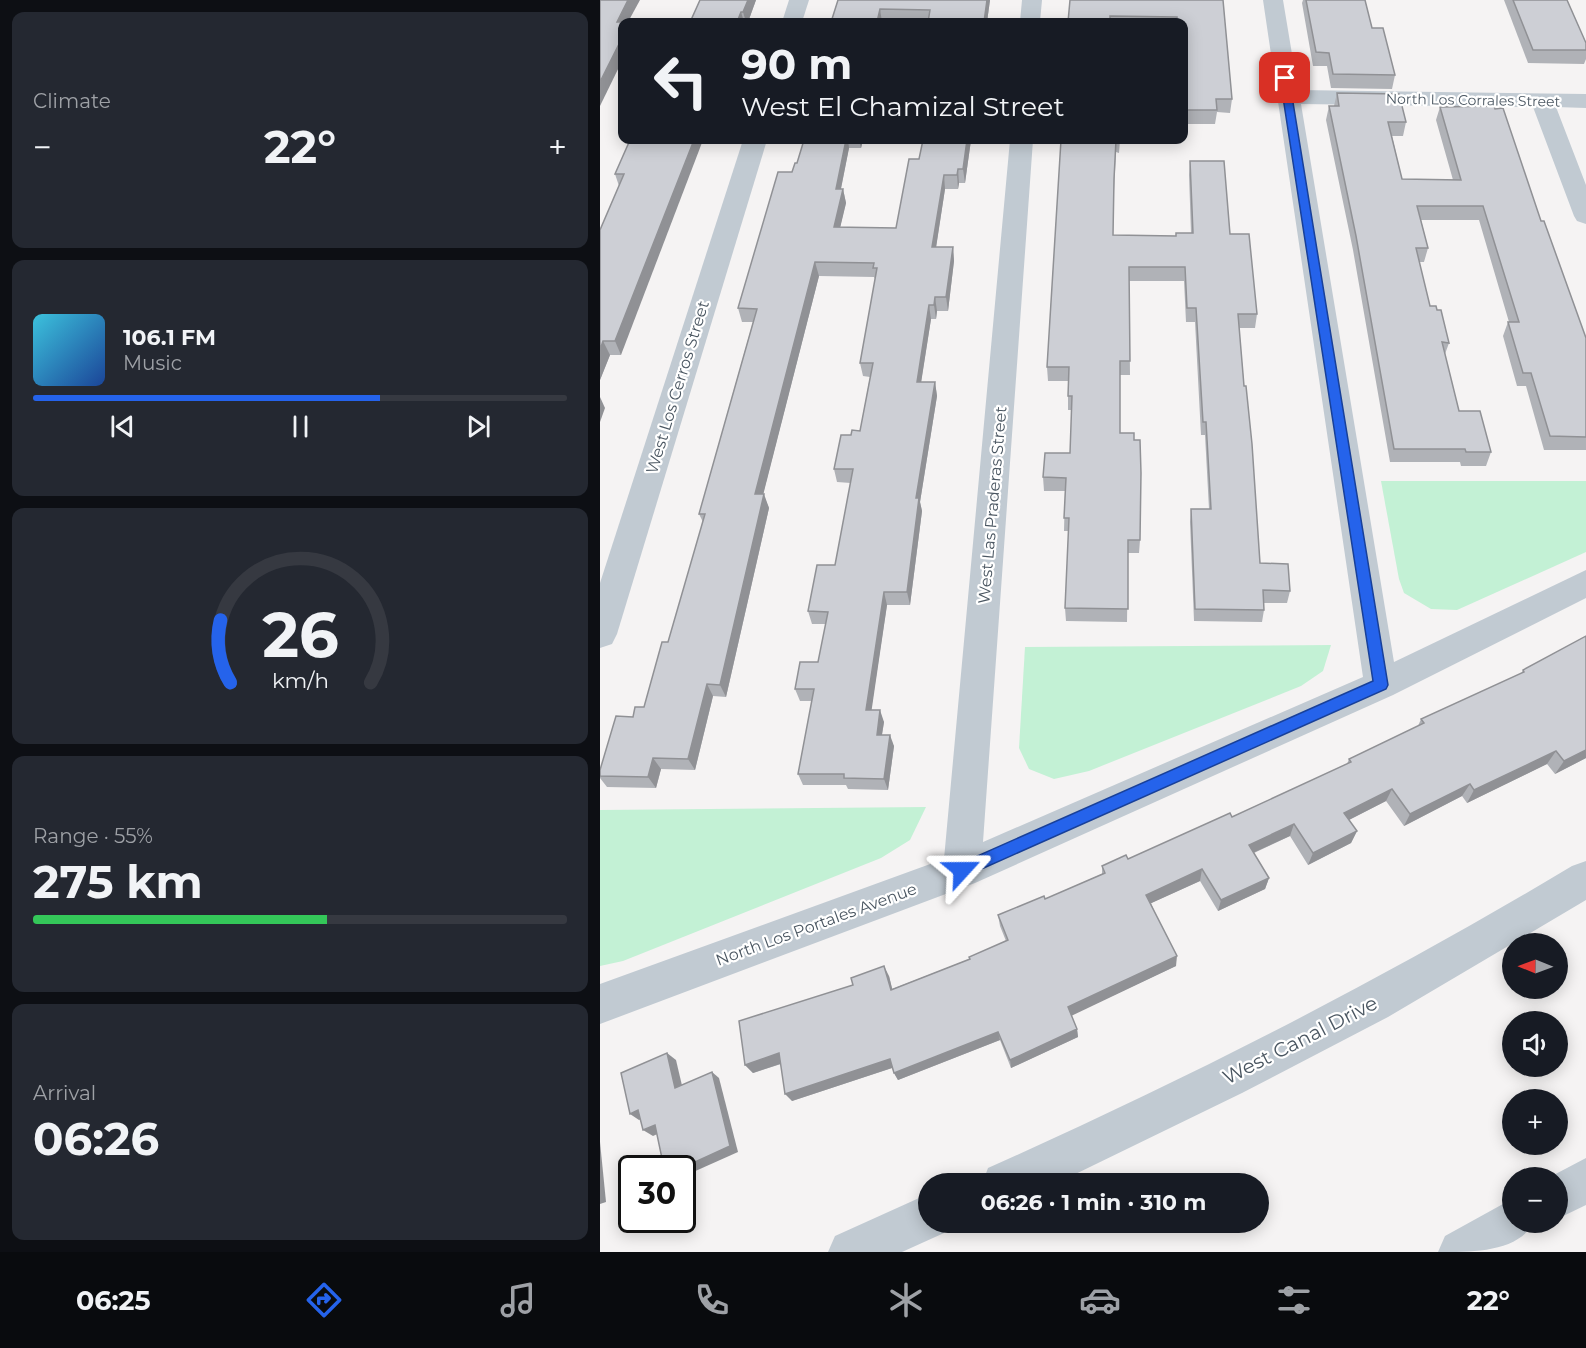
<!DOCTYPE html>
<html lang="en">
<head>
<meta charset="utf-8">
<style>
	:root { --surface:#171b24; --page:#242831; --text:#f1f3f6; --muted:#9ea1a6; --line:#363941; --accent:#2563eb }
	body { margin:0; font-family:Montserrat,sans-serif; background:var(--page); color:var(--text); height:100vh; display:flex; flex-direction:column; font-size:22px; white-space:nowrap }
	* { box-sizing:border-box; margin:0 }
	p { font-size:20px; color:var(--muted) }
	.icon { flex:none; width:33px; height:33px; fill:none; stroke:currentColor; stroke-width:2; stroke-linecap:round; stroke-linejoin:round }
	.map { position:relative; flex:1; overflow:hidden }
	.panel { display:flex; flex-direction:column; gap:12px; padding:12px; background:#0d0f14; width:600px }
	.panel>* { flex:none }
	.top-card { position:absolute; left:18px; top:18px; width:570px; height:126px; border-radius:12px; box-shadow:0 3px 15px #0003; background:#171b24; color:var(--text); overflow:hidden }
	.needle { width:39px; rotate:271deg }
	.controls { position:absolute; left:902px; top:933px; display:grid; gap:12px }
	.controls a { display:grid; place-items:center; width:66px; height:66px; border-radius:50%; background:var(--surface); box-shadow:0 3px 15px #0003; font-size:30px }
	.speed { position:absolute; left:18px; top:1155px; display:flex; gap:12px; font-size:30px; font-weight:700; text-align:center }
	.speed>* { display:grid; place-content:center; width:78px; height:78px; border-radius:50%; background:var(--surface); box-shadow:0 3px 15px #0003; line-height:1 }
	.speed .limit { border:3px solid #111; border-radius:9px; background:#fff; color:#111 }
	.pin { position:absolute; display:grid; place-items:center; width:51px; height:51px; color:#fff; margin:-26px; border-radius:12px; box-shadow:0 3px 9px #0006 }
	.me { position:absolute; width:66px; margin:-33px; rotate:66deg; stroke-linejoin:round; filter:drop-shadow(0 0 4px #0008) }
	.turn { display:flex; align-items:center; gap:21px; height:126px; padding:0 24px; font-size:27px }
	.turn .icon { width:78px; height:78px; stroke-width:2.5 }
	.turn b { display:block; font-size:42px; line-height:51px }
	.big { font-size:45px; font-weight:700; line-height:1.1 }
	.panel .card { flex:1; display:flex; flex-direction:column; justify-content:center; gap:9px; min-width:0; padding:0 21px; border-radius:12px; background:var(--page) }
	.panel .dial { align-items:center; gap:0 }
	.dial svg { height:156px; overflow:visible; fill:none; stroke:var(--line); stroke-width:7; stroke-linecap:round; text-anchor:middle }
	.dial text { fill:var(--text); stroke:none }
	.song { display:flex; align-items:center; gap:18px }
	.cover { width:72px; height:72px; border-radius:9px; background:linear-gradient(135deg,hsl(190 70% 55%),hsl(220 70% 35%)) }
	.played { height:6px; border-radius:3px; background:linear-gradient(90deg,var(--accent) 65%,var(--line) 65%) }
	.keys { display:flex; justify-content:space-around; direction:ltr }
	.heat { display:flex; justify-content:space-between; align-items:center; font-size:33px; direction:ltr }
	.charge { height:9px; border-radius:4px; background:linear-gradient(90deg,#34c759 55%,var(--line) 0) }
	.trip { position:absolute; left:318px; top:1173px; width:351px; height:60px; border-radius:30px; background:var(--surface); box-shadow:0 3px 15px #0003; font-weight:700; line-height:60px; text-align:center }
	.tabs { display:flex; height:96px; justify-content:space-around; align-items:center; background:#090b0e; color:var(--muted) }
	.tabs .icon { width:42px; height:42px }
	.tabs .active { color:var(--accent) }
	.tabs b { font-size:27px; color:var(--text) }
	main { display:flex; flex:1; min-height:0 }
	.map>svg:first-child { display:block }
</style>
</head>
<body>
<main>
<section class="panel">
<div class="card"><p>Climate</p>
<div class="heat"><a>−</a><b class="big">22°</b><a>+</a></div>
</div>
<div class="card">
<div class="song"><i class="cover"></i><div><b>106.1 FM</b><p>Music</p></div></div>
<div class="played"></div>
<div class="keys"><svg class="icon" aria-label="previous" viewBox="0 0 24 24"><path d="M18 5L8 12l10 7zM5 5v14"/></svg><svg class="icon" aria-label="pause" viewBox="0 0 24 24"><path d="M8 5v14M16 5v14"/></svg><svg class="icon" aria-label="next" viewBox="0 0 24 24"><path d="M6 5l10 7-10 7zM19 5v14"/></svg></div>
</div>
<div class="card dial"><svg viewBox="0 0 100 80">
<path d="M14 69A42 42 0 1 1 86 69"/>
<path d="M14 69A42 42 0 0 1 9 37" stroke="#2563eb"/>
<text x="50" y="56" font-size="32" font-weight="700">26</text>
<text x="50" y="72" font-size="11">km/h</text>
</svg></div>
<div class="card"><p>Range · 55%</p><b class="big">275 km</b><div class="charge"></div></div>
<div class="card"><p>Arrival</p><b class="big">06:26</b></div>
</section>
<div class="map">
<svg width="986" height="1252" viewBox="0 0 986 1252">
	<rect width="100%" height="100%" fill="#f5f3f3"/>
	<!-- green -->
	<g fill="#c3f1d5">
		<path d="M781,481H986V552L857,610L831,609L804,593L799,579Z"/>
		<path d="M731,645L723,671L701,686L489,771L454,779L429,769L419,748L425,647Z"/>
		<path d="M326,807L310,840L281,858L23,961L0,966V810Z"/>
	</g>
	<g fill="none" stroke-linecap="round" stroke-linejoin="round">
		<!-- minor -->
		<g fill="#c1cad2" fill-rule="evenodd">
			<path d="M189,0H209L202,22H182Z"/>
			<path d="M422,0H442L440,22H420Z"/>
			<path d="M663,0H683L698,90L986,94V108L956,107L986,185V224L977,221L974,216L933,107L701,104L794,662L986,570V598L793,695L375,883L0,1024V984L344,859L410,140H433L383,842L763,677Z"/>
			<path d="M143,140H167L17,634L12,644L0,648V583Z"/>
			<path d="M986,861V900L788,1017L642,1093L494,1165L455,1184H382L388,1168C589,1078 784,979 972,866Z"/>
			<path d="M986,1158V1205L957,1219V1178H948Z"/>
			<path d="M328,1194V1222H348L344,1233L302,1252H228L235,1236Z"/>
			<path d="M912,1199V1222H934C918,1252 875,1252 838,1252L845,1236Z"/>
		</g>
	</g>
	<!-- wall -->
	<g fill="#b0b2b7">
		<path d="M100,0H156L148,22H80L91,20Z"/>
		<path d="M238,0H390L387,22H221L232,19Z"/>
		<path d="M623,0L632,99L630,113L617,112L615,124H586L584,73V22H468Z"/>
		<path d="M703,0H765L772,28L795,75L792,89L731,88L727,66H713L702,3Z"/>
		<path d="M904,0H967L986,43V59L984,64L928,63Z"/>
		<path d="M737,93L806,122L803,136H792L802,179L853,180L836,120L840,107L941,221L986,338V450H944L926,386H917L903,336L908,322H909L879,220H821L828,248L824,262H819L830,306L837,310L849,343L845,354L859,411L891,452L886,466H861L860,462H790L753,250L726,120L729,106H734Z"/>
		<path d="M30,140L21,355H10L0,380V230L19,186L15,174Z"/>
		<path d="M204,140H263L261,148H249L241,189H243L246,203L240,227L296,228L319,159L371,140L365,183H359L358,189H345L336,247H353L354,261L348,311H337L336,319H331L321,382H335L337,396L320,502L322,511L310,605H287L271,710L284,722L282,735L294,746L288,790L248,789L246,785H203L198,774L212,701H200L195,689L218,662L226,624H212L208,611L235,565L251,483L237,482L234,469L251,435L260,431L270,377L263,376L260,363L275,279L274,277L219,276L163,494L169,508L126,697L113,696L95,770L61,769L56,788L7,787L0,778V770L33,717L44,707L68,642L103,522L99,514L153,322H142L138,308L192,172L197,163Z"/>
		<path d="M461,140H520L519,153L516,152L514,191L513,235L576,236L591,233L589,175L590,161L630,234L657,314L655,328H639L660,563L690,591L687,603H664V610L662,622L594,621L590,522L591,509H609L605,435H601L595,322H586L584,281H529L530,375H520V433L540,540L539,553H528L527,622L466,621L465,608L469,531H464L465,491H444L443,477L470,453L472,410H468V381H448L447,367Z"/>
		<path d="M986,636V758L955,774L947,764L867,803L862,796L804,826L786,801L749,820L757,831L751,843L708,865L690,836L654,853L669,878L665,889L618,911L600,881L551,903L576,966L471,1015L477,1029L478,1037L411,1068L400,1040L298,1080L294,1073L292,1068L192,1101L181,1064L153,1073L145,1065L289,976L292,989L370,959L406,941L400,926L398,915L445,899L502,874V866L528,859L632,817L747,764L749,759L818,726L821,719L921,674L923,670Z"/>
	</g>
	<!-- shaded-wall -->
	<g fill="#909195">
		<path d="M28,0H40L28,22H17Z"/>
		<path d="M148,0H156L148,22H146L143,12Z"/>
		<path d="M387,0H390L387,22H384Z"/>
		<path d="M280,9L282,22H277Z"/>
		<path d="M141,12L144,22H137Z"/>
		<path d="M22,38V61L0,106V82Z"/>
		<path d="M94,140H103L21,355L15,341Z"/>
		<path d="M246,140H248L249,148L238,203L236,189Z"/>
		<path d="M259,140H263L261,148Z"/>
		<path d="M367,140H371L365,183L363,169Z"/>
		<path d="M358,169L359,183L358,189L357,175Z"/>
		<path d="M344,175L345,189L334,261L332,247Z"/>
		<path d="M243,189L246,203L237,241L234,227Z"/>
		<path d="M353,247L354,261L348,311L346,297Z"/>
		<path d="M215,262L219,276L160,507L155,494Z"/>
		<path d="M335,297L337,311L336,319L334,305Z"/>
		<path d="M329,305L331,319L319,396L317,382Z"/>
		<path d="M3,341L10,355L0,380V350Z"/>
		<path d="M335,382L337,396L320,502L322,511L310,605L307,592L316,498Z"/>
		<path d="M0,397L5,408L0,422Z"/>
		<path d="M164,494L169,508L126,697L120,685Z"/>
		<path d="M284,592L287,605L270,721L266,710Z"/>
		<path d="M107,684L113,696L95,770L88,759Z"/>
		<path d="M280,710L284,722L280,746L277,735Z"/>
		<path d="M290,735L294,746L288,790L284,779Z"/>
		<path d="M986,750V758L955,774L964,761Z"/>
		<path d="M956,751L947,764L867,803L874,790Z"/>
		<path d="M53,758L61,769L56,788L48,777Z"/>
		<path d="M870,784L862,796L804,826L810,814Z"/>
		<path d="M792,789L786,801L739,825L744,813Z"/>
		<path d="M694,824L690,836L646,856L649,845Z"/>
		<path d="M757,831L751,843L708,865L713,853Z"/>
		<path d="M602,869L600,881L545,906L546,895Z"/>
		<path d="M669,878L665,889L618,911L621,900Z"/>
		<path d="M577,956L576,966L469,1017L468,1007Z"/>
		<path d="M284,966L289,976L295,1000L291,990Z"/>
		<path d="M477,1029L478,1037L411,1068L410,1060Z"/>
		<path d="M398,1032L400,1040L298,1080L294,1073Z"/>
		<path d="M67,1053L76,1060L84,1094L75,1088Z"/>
		<path d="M179,1053L186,1062L153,1073L145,1065Z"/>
		<path d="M290,1059L295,1067L192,1101L185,1094Z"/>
		<path d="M112,1072L119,1078L138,1152L82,1177V1168Z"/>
		<path d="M38,1110L48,1116L39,1120L30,1114Z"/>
		<path d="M55,1125L64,1131L53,1136L43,1130Z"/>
		<path d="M0,1142L6,1202L0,1204Z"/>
	</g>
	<!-- building -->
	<g fill="#cdcfd5" stroke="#909195" stroke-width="1.5">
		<path d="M0,0H28L17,22H31H22V38L0,82Z"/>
		<path d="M100,0H148L143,12H141L137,22H80L81,20H91Z"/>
		<path d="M238,0H387L384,22H328L330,10L280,9L277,22H221L222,19H232Z"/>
		<path d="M470,0H623L632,99H616L617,110H587L584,43V22H577V17L510,16V22H468Z"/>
		<path d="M706,0H765L772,28H783L795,75L733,74L729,53L716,52Z"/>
		<path d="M913,0H967L986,43V50H933Z"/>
		<path d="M737,93L799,94L806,122H788L802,179L861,180L840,107L894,106L895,109L903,108L941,221H944L986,338V437L950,436L931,373H923L908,322H919L883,206H817L828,248H816L830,306H836L837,310H841L849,343L842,342L859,411H880L891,452H866L865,449H794L756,236L729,106H739Z"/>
		<path d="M30,140H94L15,341H3L0,350V230L24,174H15Z"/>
		<path d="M204,140H246L236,189H243L234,227L296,228L309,159H319L323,140H367L363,169H358L357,175H344L332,247H353L346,297H335L334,305H329L317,382H335L316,498H319L307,592H284L266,710H280L277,735H290L284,779L244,778V774H198L214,689H195L200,662H218L228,612L208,611L217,565H235L253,469H234L241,435H251L252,430L260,431L273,363H260L277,268H273L274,263L215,262L155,494H164L120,685L107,684L88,759L53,758L48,777L0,776V770L16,716L33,717L35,707H44L62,642H68L105,514H99L157,309L138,308L178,172H192L195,163H197Z"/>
		<path d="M461,140H516L514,179L513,235L576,236V233H593L590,161H624L630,234H649L657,314H638L644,386H646L652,444L660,563L688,564L690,591L663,590L664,610L595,609L591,509H611L606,422H603L596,308H587L585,267H529L530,361H520V433H534V440H540L541,473L540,540H528V609L465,608L469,518H464L466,478L443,477L445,453H470L472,396H468L469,367H447Z"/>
		<path d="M986,636V750L964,761L956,751L874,790L870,784L810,814L792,789L744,813L757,831L713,853L694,824L649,845L669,878L621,900L602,869L546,895L577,956L468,1007L477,1029L410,1060L398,1032L294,1073L290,1059L185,1094L179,1053L145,1065L139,1021L253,985L251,978L284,966L291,990L370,959L369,957L408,940L398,915L444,896L445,899L505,873L502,866L526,855L528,859L630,813L632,817L751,762L749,759L824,723L821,719L924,672L923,670Z"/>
		<path d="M67,1053L75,1088L112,1072L130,1146L82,1168H64L55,1125L43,1130L38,1110L30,1114L21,1073Z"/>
	</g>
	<!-- route -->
	<path fill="#2563eb" stroke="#184099" stroke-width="1.5" d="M685,75L689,78L788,685L786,689L368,875L362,878L357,875L355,870L357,865L773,681L680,78Z"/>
	<g text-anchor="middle" stroke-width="4.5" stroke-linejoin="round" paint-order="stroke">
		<!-- far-street labels -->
		<g font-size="14" fill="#4a5661" stroke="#fff">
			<text transform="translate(873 100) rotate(1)" y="5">North Los Corrales Street</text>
		</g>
		<!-- street labels -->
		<g font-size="16" fill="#4a5661" stroke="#fff">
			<text transform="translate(77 387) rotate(-73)" y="6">West Los Cerros Street</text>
			<text transform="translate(392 505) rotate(-85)" y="6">West Las Praderas Street</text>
			<text transform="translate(216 924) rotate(-20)" y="6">North Los Portales Avenue</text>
		</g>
		<!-- near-street labels -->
		<g font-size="20" fill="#4a5661" stroke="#fff">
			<text transform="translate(700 1040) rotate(-27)" y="7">West Canal Drive</text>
		</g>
	</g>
</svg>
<div class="controls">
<a><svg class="needle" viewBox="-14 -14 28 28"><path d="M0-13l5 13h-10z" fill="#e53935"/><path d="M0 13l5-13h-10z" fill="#9ea1a6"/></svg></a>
<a><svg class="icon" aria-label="sound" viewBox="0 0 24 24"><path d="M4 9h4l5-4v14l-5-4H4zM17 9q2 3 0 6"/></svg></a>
<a>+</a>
<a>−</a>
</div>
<div class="speed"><div class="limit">30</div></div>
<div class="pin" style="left:685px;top:78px;background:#d93025"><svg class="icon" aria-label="arrive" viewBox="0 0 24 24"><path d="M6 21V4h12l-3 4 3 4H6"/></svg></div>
<svg class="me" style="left:362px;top:870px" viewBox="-20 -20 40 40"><path d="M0-17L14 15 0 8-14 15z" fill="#2563eb" stroke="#fff" stroke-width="4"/></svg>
<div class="trip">06:26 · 1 min · 310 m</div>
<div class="top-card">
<div class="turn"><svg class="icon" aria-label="left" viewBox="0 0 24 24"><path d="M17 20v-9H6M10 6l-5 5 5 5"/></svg><div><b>90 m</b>West El Chamizal Street</div></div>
</div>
</div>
</main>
<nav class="tabs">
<b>06:25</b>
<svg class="icon active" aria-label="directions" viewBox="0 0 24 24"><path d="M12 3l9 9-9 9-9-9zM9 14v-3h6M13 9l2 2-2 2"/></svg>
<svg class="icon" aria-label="music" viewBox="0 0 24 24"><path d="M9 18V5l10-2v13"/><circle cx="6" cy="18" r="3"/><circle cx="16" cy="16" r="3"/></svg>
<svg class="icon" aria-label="phone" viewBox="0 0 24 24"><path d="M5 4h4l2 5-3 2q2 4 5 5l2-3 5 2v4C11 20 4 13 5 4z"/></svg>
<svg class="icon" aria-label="climate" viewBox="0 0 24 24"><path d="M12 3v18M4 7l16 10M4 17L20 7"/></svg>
<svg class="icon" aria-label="car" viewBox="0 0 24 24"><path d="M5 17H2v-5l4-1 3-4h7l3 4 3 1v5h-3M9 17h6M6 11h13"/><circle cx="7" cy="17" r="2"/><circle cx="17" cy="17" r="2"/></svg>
<svg class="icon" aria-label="filters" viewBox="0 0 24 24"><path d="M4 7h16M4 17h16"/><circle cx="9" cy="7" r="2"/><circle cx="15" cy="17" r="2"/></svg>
<b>22°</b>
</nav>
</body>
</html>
